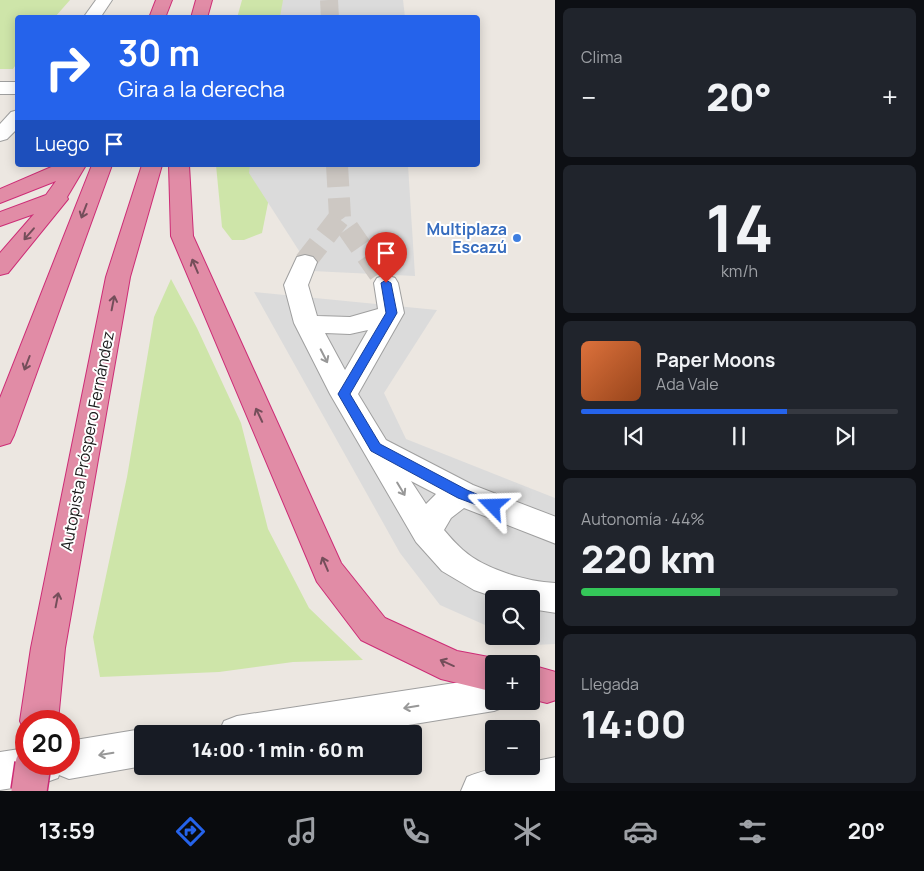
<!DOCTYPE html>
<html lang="es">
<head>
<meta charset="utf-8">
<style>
	:root { --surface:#171b24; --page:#20242c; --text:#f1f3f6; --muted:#9ea1a6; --line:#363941; --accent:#2563eb }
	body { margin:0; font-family:Manrope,sans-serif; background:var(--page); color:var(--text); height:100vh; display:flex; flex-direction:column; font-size:19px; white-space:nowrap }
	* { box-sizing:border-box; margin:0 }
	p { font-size:16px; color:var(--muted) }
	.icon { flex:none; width:28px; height:28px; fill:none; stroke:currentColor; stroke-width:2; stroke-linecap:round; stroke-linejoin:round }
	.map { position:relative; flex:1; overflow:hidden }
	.side { display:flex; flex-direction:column; gap:8px; padding:8px; background:#0d0f14; width:369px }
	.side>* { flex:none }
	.guide { position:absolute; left:15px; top:15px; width:465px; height:152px; border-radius:5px; box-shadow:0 2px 12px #0003; background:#2563eb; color:#fff; overflow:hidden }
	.buttons { position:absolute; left:485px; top:590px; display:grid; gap:10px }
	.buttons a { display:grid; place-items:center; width:55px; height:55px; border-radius:5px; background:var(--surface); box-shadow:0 2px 12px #0003; font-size:25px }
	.speed { position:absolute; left:15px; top:710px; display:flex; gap:10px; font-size:25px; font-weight:700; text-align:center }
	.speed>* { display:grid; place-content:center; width:65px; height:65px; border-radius:50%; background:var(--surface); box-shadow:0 2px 12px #0003; line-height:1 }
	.speed .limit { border:8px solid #d22; background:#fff; color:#111 }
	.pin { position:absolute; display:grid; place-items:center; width:42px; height:42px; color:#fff; margin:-51px -21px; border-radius:50% 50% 50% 0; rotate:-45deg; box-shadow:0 0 5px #0007 }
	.pin .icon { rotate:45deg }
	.me { position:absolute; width:55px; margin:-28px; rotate:292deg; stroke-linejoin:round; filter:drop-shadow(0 0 4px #0008) }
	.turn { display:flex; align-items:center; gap:18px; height:105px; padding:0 20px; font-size:22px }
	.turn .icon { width:65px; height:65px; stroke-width:2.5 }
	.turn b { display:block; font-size:35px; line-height:42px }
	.then { display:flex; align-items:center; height:48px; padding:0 20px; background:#0003; gap:10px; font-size:19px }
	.big { font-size:38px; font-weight:800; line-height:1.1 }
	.side .widget { flex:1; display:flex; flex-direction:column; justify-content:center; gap:8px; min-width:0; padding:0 18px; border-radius:8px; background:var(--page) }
	.side .dial { align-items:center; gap:0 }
	.dial b { font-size:65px; line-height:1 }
	.song { display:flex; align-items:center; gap:15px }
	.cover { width:60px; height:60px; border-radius:8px; background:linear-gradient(135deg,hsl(20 70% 55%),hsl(20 70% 35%)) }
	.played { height:5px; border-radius:2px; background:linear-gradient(90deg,var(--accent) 65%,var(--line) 65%) }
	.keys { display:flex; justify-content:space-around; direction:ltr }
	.heat { display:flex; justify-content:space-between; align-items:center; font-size:28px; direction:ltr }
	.charge { height:8px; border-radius:4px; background:linear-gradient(90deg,#34c759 44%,var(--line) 0) }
	.trip { position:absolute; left:134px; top:725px; width:288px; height:50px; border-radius:5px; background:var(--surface); box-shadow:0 2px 12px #0003; font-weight:800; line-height:50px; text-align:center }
	.menu { display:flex; height:80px; justify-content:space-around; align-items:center; background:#090b0e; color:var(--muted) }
	.menu .icon { width:35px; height:35px }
	.menu .selected { color:var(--accent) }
	.menu b { font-size:22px; color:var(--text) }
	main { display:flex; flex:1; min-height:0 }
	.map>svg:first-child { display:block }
</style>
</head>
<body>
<main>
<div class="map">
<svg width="556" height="791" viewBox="0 0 556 791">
	<rect width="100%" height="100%" fill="#ece7e1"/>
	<!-- grass -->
	<g fill="#cee5a9">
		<path d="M0,0H70L55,17L18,18L17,63L13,69H0Z"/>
		<path d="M242,0H288L284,17L237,18Z"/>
		<path d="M216,165H268L270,193L262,233L244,240H232L222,227Z"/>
		<path d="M171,279L197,328L241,423L268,529L309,608L363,660L293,662L219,672L100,677L93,637L127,477L154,317Z"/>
	</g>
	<!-- parking -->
	<g fill="#dbdbdb">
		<path d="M283,0H403L405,17H280Z"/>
		<path d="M250,165H408L415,276L312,271L249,173Z"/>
		<path d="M254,292L437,310L384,393L406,439L555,498V644L536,645L512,636H531V599H494V629L440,605L400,553Z"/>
	</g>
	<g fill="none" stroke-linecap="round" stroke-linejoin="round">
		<!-- minor-tunnel-far1 -->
		<path stroke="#cdc8c3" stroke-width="18" stroke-dasharray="18 9" stroke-linecap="butt" d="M329,0L330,18"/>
		<!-- minor-tunnel -->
		<g stroke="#cdc8c3" stroke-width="22" stroke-dasharray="22 11" stroke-linecap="butt">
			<path d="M337,165L340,217L386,283"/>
			<path d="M305,262L340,217"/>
		</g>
		<!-- minor casing -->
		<g stroke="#9f9f9f" stroke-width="2">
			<g id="minor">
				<path d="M96,0H112L100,18H83Z"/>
				<rect x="0" y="82" width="18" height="12"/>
				<path d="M18,110V128L7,139L0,141V124L11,112Z"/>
				<path d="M305,255L313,257L317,262L308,285L317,316L350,317L378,309L374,283L377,278L386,275L395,278L398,283L404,313L358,394L386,440L473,485L556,517V544L464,508L451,518L444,530C450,537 456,544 463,550C484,569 527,582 556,583V613L531,609V599H500L474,590L442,571L416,542L330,394L294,323L284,285L297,257ZM368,330L345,370L325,333L350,334ZM411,481L436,494L426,504Z"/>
				<path d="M494,677V701H509L507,706L494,711L353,734H218L224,721L237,716Z"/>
				<path d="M142,729L153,734H142L143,766L69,779L59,775L58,778L44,783L0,790V752L26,748V764H69V741Z"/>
				<path d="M556,757V791H461L467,777C488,768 508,766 531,766V762Z"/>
			</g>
		</g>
		<!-- highway casing -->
		<g stroke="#cd2c76" stroke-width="2">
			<g id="highway">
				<path d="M156,0H172L165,18H149Z"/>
				<path d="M196,0H212L207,18H191Z"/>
				<path d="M56,165H86L67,197L68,199L8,273L0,275V253L34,214L0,226V212L46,195L56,181L0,203V189Z"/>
				<path d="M92,165H112L14,435L10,443L0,446V398Z"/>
				<path d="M142,165H162L130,277L65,648L58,721H26V734L20,721L31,648L106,277Z"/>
				<path d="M169,165H189L193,236L341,563L385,618L457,651L494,658L507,663L494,664V692L441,679L361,640L317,582L171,236Z"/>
				<path d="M531,665L556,672V700L547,703L531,699Z"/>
			</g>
		</g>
		<!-- minor -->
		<use href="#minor" fill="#fff" fill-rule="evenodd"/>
		<!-- highway -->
		<use href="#highway" fill="#e18ca6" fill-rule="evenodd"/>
		<!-- highway-bridge casing -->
		<g stroke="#cd2c76" stroke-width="38" stroke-linecap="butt">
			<path id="highway-bridge" d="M29,791L33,764"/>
		</g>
		<!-- highway-bridge -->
		<use href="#highway-bridge" stroke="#e18ca6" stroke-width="35"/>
	</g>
	<!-- one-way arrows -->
	<defs><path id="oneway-shaft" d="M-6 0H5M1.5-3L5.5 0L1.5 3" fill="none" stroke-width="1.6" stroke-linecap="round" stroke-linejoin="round" transform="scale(1.25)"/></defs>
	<g stroke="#744e5a">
		<use href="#oneway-shaft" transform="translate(84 211) rotate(111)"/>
		<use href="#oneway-shaft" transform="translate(29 234) rotate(131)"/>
		<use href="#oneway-shaft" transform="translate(195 266) rotate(-113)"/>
		<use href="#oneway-shaft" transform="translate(113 303) rotate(-79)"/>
		<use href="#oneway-shaft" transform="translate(27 363) rotate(111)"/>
		<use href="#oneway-shaft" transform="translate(259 415) rotate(-115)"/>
		<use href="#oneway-shaft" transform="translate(325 564) rotate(-113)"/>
		<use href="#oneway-shaft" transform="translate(57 600) rotate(-79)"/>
		<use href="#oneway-shaft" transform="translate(447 663) rotate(-156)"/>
	</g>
	<g stroke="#989898">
		<use href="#oneway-shaft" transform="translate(324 356) rotate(63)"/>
		<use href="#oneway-shaft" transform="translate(401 489) rotate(59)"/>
		<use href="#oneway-shaft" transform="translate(411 707) rotate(171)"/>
		<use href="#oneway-shaft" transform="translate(106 754) rotate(171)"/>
	</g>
	<!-- route -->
	<path fill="#2563eb" stroke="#184099" d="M386,280L391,283L397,313L350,394L380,444L467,490L498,503L499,506L498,510L493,511L458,498L371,451L338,394L386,313L381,283Z"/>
	<!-- markers -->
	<circle fill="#3f7fe0" stroke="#fff" stroke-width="2" cx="517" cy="238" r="5"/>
	<g text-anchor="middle" stroke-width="4" stroke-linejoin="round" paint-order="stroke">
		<!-- shop labels -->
		<g font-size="16" font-weight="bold" fill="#366cbe" stroke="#fff" text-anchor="end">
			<text x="507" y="235">Multiplaza<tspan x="507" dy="18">Escazú</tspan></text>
		</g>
		<!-- street labels -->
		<g font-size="16" fill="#1b1b1b" stroke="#fff">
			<text transform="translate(87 441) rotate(-79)" y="6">Autopista Próspero Fernández</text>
		</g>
	</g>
</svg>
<div class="buttons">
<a><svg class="icon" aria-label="search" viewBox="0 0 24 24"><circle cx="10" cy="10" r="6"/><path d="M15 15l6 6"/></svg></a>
<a>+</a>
<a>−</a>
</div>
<div class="speed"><div class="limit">20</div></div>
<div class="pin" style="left:386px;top:283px;background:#d93025"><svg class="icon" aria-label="arrive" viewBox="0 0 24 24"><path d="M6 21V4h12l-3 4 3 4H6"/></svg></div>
<svg class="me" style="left:493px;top:506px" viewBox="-20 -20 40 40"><path d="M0-17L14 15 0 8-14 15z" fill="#2563eb" stroke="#fff" stroke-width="4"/></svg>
<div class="trip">14:00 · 1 min · 60 m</div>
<div class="guide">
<div class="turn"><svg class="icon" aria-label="right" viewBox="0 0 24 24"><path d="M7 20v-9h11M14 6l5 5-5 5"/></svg><div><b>30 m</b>Gira a la derecha</div></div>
<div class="then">Luego<svg class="icon" aria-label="arrive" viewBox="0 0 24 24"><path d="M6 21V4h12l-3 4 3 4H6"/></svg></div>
</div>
</div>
<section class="side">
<div class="widget"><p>Clima</p>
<div class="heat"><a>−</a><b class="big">20°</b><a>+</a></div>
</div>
<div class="widget dial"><b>14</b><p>km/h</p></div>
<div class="widget">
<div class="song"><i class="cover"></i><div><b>Paper Moons</b><p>Ada Vale</p></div></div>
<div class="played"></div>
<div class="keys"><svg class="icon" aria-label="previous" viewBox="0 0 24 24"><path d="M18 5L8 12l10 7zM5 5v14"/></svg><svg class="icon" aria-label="pause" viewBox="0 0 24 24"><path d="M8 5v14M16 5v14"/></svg><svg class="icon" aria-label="next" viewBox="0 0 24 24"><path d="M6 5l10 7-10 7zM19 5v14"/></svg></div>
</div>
<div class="widget"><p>Autonomía · 44%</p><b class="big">220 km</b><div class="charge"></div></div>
<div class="widget"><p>Llegada</p><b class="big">14:00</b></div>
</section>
</main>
<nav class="menu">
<b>13:59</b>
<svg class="icon selected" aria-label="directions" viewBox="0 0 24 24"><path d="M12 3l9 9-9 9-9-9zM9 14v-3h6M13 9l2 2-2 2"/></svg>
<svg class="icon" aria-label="music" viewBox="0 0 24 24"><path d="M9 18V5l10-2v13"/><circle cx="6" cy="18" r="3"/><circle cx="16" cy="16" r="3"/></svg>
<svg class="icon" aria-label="phone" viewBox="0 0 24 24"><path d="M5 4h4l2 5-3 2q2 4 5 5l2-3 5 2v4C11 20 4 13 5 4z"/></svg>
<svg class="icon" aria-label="climate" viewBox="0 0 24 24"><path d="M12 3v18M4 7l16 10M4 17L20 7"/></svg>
<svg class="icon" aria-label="car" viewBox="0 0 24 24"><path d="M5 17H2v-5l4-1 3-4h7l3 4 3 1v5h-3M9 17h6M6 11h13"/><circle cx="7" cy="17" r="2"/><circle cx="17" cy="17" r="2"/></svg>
<svg class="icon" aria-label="filters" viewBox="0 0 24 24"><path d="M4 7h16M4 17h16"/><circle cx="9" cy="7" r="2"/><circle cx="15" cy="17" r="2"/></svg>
<b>20°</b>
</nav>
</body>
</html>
